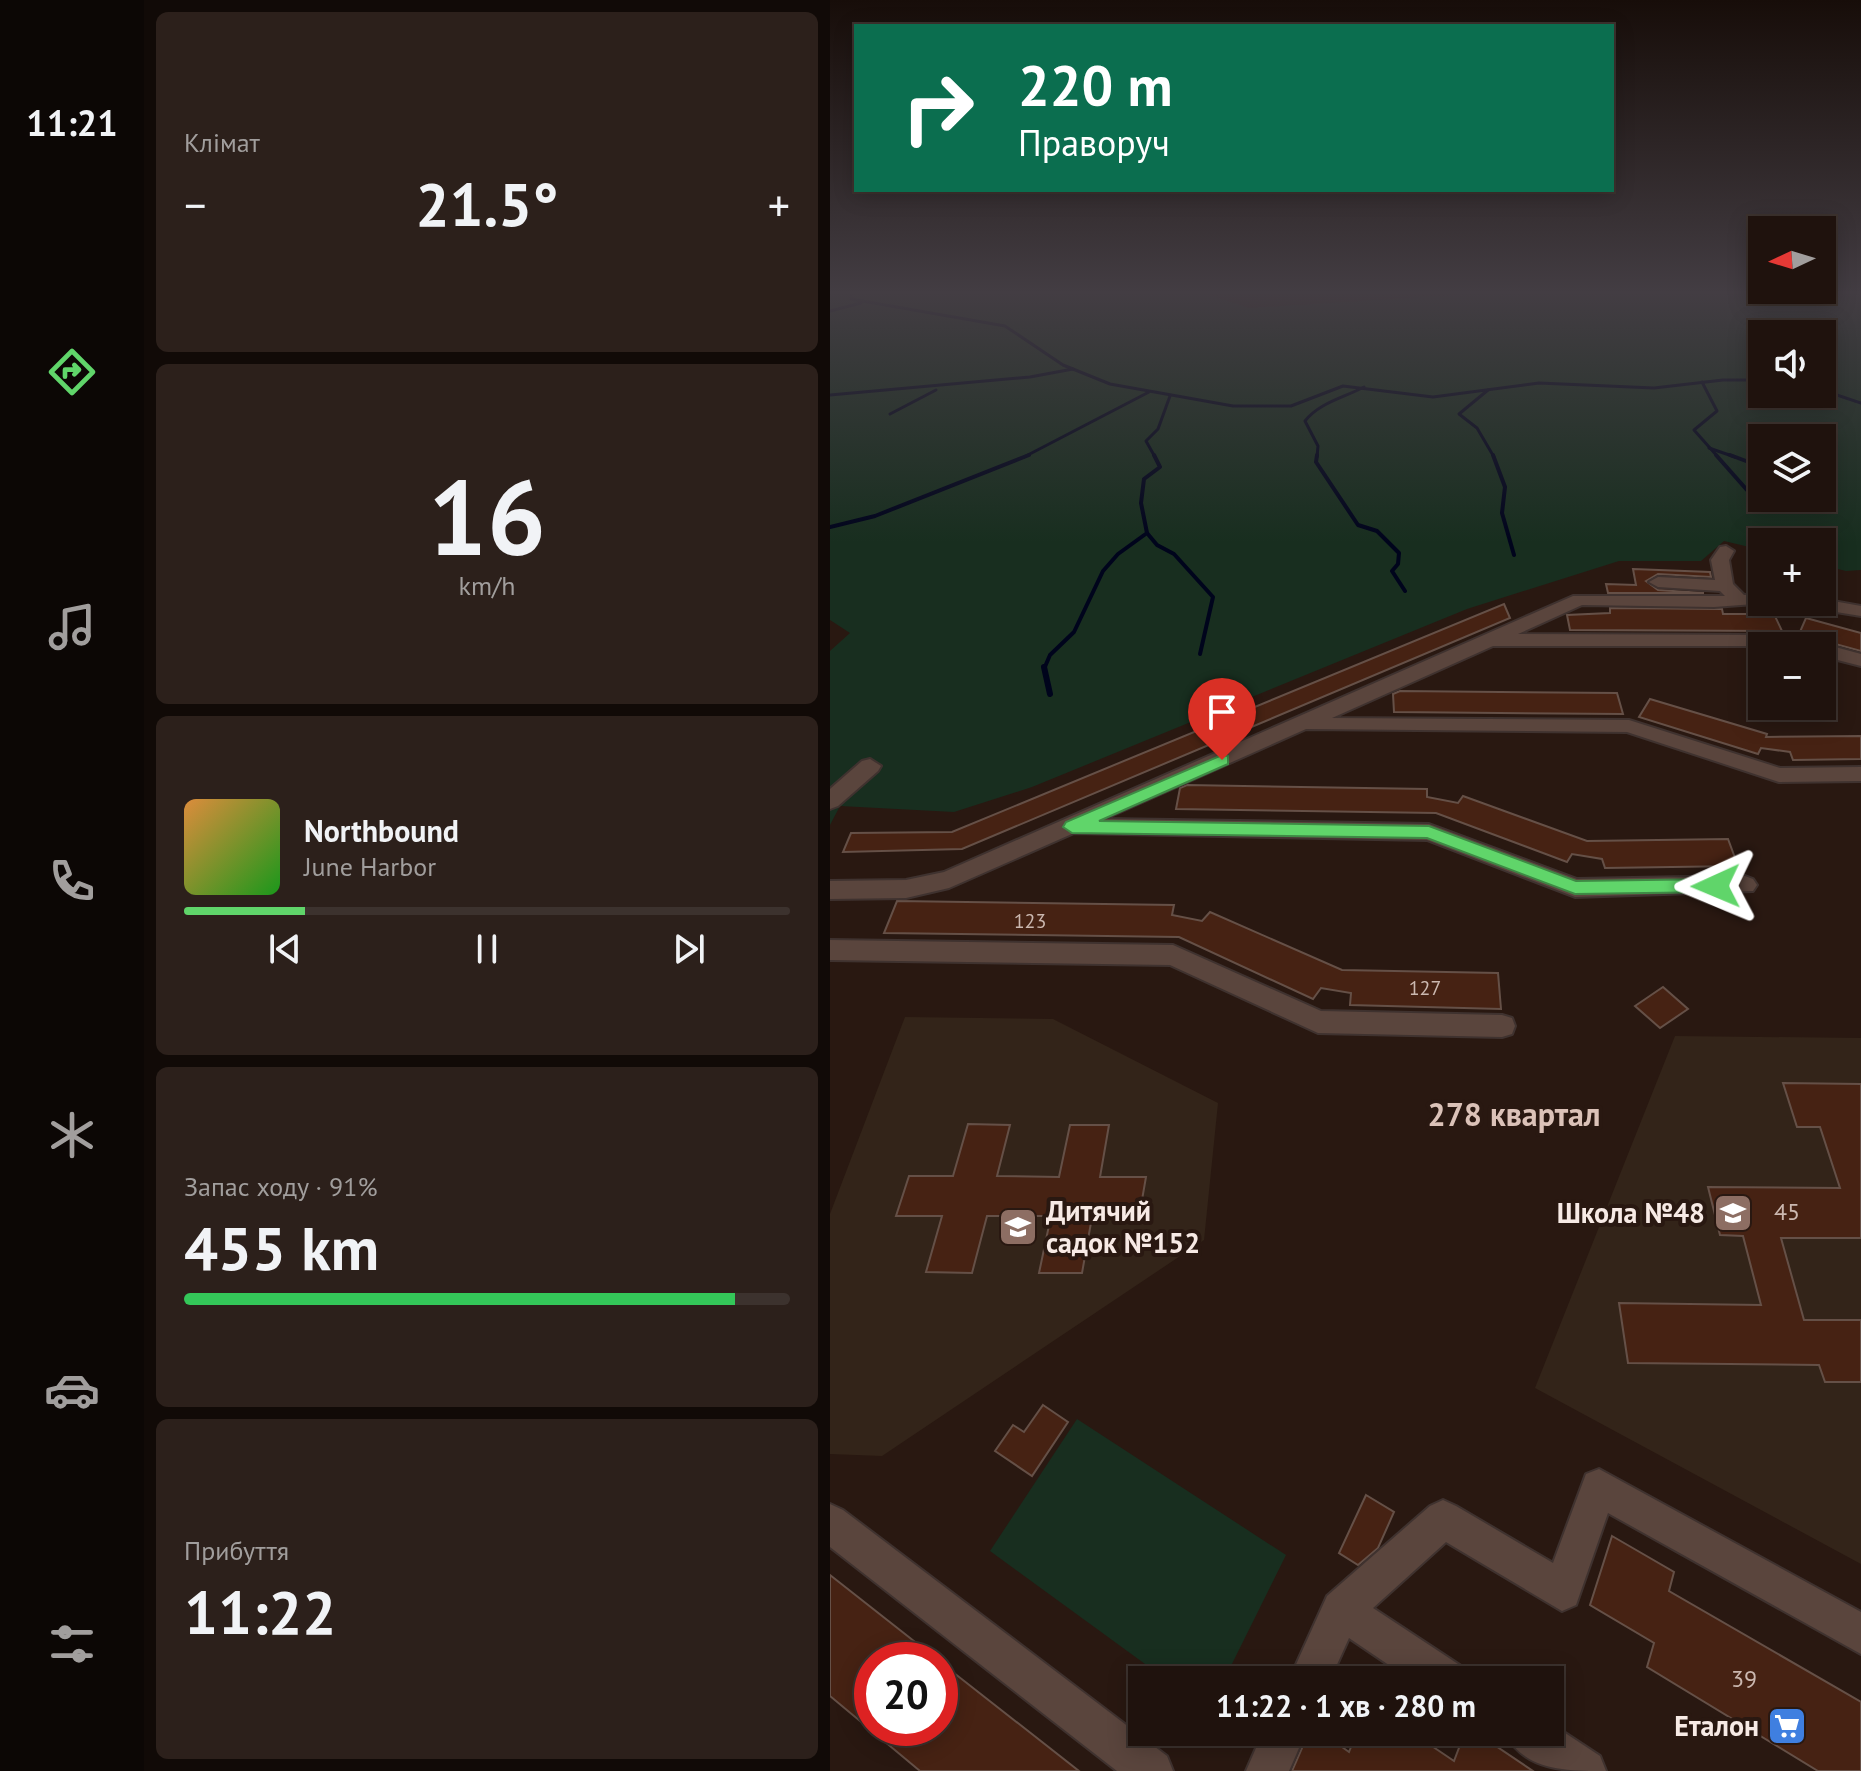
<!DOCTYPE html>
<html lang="uk">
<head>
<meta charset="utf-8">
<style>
	:root { --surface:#1f120d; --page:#2c201b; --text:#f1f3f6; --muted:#a19e9d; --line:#3c322e; --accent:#60d56a }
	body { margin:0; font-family:"PT Sans",sans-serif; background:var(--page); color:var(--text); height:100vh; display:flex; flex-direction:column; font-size:30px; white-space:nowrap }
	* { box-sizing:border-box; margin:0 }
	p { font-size:26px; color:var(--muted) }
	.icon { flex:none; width:44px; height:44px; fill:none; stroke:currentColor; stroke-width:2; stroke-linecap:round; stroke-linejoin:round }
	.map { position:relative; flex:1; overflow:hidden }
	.panel { display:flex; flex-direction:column; gap:12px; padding:12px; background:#110a07; width:686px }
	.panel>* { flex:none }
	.top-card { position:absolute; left:24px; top:24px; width:760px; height:168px; border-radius:0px; box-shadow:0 4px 20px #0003,0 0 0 2px var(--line); background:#0b6e4f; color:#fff; overflow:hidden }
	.needle { width:52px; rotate:266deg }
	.controls { position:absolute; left:918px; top:216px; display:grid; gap:16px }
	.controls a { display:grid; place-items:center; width:88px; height:88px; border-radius:0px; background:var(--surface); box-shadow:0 4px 20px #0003,0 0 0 2px var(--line); font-size:40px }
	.speed { position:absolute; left:24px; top:1642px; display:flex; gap:16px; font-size:40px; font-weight:700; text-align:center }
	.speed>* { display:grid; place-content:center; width:104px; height:104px; border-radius:50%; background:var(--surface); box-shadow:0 4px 20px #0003,0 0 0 2px var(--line); line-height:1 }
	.speed .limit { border:12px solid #d22; background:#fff; color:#111 }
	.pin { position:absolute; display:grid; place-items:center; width:68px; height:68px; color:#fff; margin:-82px -34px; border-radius:50% 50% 50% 0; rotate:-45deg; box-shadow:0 0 8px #0007 }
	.pin .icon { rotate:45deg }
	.me { position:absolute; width:88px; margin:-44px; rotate:269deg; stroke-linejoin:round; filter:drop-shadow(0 0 6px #0008) }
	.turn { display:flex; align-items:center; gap:28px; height:168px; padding:0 32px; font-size:36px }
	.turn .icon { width:104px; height:104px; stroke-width:2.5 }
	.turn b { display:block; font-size:56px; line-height:68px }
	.big { font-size:60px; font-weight:700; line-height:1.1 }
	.panel .widget { flex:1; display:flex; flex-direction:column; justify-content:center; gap:12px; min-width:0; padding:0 28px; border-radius:12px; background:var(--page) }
	.panel .dial { align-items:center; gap:0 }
	.dial b { font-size:104px; line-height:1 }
	.song { display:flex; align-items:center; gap:24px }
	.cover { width:96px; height:96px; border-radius:12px; background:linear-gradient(135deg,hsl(30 70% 55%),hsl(120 70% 35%)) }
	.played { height:8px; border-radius:4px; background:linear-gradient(90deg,var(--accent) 20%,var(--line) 20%) }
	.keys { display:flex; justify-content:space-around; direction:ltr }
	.heat { display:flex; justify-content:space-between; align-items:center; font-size:44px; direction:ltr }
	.charge { height:12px; border-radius:6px; background:linear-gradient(90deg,#34c759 91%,var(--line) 0) }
	.trip { position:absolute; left:298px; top:1666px; width:436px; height:80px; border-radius:0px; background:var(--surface); box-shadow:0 4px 20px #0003,0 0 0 2px var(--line); font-weight:700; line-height:80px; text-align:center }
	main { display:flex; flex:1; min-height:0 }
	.menu { display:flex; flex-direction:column; width:144px; justify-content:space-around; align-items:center; background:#0c0705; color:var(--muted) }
	.menu .icon { width:56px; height:56px }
	.menu .active { color:var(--accent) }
	.menu b { font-size:36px; color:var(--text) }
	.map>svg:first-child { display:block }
</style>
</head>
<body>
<main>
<nav class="menu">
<b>11:21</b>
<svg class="icon active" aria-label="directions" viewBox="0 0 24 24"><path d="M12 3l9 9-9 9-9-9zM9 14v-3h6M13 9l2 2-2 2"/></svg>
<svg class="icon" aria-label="music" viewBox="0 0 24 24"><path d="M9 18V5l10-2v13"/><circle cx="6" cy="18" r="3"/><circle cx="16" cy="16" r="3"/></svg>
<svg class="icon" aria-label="phone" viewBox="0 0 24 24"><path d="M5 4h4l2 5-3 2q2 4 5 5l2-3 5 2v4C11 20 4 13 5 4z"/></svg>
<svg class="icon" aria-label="climate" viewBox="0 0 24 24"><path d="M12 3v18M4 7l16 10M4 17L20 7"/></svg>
<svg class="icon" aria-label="car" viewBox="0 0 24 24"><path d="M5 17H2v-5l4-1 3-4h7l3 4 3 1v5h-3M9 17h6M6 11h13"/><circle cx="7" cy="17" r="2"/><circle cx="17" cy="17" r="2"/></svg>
<svg class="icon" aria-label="filters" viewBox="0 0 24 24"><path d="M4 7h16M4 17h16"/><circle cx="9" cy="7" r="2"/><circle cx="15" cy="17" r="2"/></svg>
</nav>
<section class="panel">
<div class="widget"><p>Клімат</p>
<div class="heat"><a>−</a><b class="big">21.5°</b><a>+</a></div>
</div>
<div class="widget dial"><b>16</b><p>km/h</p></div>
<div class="widget">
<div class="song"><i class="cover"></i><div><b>Northbound</b><p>June Harbor</p></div></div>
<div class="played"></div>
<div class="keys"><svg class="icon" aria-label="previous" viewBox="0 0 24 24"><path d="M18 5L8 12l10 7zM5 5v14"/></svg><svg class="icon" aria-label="pause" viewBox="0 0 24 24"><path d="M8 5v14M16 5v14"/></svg><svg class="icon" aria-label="next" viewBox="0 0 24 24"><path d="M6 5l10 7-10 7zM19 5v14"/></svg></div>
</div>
<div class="widget"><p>Запас ходу · 91%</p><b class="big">455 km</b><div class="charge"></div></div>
<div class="widget"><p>Прибуття</p><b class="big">11:22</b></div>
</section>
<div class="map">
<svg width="1031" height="1771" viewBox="0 0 1031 1771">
	<rect width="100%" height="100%" fill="#291811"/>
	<!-- education -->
	<g fill="#332419">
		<path d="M75,1017L223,1019L388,1103L374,1240L52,1456L0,1454V1214Z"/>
		<path d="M845,1036L1031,1038V1564L705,1388Z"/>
	</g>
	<!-- green -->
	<g fill="#182e1f" fill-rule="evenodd">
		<path d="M0,294H377L419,308L638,294H1031V570L1016,571L992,565V542H932V550L894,541L871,561H789L637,609L202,787L124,812L10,806L0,825V651L20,633L0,620ZM932,334H992V394H932ZM932,438H992V498H932Z"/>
		<path d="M247,1419L456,1555L394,1680H337L160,1551Z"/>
	</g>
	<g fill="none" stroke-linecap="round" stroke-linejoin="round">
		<!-- stream-far2 -->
		<g stroke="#00041c" stroke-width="3">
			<path d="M21,294V299L175,326L233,365L280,384L403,406H461L513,386L603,397L709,383L824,388L893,380H932"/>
			<path d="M0,311L31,303"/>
			<path d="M872,382L887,411L864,430L888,457"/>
			<path d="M658,390L629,414L647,428L664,457"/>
			<path d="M992,390L1031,403"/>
			<path d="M0,395L200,377L243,369"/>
			<path d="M60,414L106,390"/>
			<path d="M879,448L905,457"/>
			<path d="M194,457L319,392"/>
			<path d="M325,457L316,441L328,429L340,396"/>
			<path d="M487,457L488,446L475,421C489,403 513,398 534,387"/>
		</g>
		<!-- stream-far1 -->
		<g stroke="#00041c" stroke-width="4">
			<path d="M487,455L486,462L528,525L547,531L569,553L568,564L562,571L575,591"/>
			<path d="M663,455L675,487L672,513L684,555"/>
			<path d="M886,455L917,490"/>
			<path d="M900,455L932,467"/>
			<path d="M0,527L45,516L199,455"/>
			<path d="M317,533L327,545L344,554L383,597L370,654"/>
			<path d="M214,669L220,655L244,632L273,571L288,554L317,533L311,503L314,479L330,467L324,455"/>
		</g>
		<!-- stream -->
		<path stroke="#00041c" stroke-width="6" d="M214,667L220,694"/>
	</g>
	<!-- building -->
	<g fill="#462213" stroke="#655047" stroke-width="2">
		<path d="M803,569L880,572L881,577L828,574L816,581L828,590L874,593H778L776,584L806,585Z"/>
		<path d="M674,604L680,618L132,849L13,852L21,833L122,832Z"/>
		<path d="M780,608L892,609L893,614H944L952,631L740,630L737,615L780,613Z"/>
		<path d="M976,618L1031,633V651L969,634Z"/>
		<path d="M570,691L787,693L793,714L564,712L563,694Z"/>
		<path d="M820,699L937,734L936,737L1031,736V759L963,760L960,752L931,748L928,754L809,717Z"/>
		<path d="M357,785L597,789V797L628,803L633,796L757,841L898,839L908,866L775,868L772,859L742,854L737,862L606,813L346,809L350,788Z"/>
		<path d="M67,901L344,905L342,915L372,921L380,912L512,970L668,973L671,1009L520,1005L521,993L491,988L483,999L349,937L54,933Z"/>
		<path d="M833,987L858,1009L830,1028L805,1006Z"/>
		<path d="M953,1083L1031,1084V1238H951L974,1320H1031V1382H995L989,1365L798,1363L789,1303L931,1305L913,1236L890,1235L878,1187L1010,1188L990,1127H967Z"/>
		<path d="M138,1124L180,1125L167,1176L229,1177L240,1125H279L270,1177H316L309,1217H262L252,1273H209L221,1216H157L142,1273L96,1272L112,1216H66L79,1176H123Z"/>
		<path d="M213,1405L238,1422L202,1476L165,1451L183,1425L194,1432Z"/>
		<path d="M536,1495L564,1512L548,1548L528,1565L509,1553Z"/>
		<path d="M782,1536L844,1572L839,1591L1031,1702V1771H988L817,1667L824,1643L760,1605Z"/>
		<path d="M0,1575L108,1660H42V1728H110V1662L249,1771H90L0,1696Z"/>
		<path d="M479,1732H491L519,1752L527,1732H581L624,1761L635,1732H645L703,1771H462Z"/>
	</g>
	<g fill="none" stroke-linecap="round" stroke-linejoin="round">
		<!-- minor casing -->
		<g stroke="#3f322f" stroke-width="4">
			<g id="minor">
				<path d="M896,546L904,551L899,560L903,584L914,595L932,594V602L938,603L884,607L752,605L688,634L961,635L1031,654V666L992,656V646H663L502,718L799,720L950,768L1031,767V781L949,782L797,732L476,729L274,819L599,824L747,879L915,876L923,879L927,885L923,891L745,897L597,840L244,833L119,888L76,898L0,899V881L76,880L114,872L743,596H895L890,591L828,587L819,582L828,577L885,580L881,560L890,547Z"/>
				<path d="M992,599L1031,606V616L975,607L966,602Z"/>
				<path d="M40,759L51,766L48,771L8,806L0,809V789L32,761Z"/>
				<path d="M0,940L343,945L491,1011L672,1015L682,1018L685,1026L682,1034L672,1037L488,1033L340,965L0,960Z"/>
				<path d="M769,1469L1031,1612V1654L778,1513L746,1605L732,1611L616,1542L543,1608L631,1666L637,1680H581L519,1638L500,1680H459L497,1596L600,1506L613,1500L626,1506L723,1563L756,1474Z"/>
				<path d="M0,1504L13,1510L337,1756L343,1771H287L0,1547Z"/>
				<path d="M720,1723L770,1756L776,1771C736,1771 693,1771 675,1732H720Z"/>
				<path d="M433,1732H476L459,1771H416Z"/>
			</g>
		</g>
		<!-- minor -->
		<use href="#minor" fill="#5a453d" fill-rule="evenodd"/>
	</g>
	<!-- sky -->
	<linearGradient id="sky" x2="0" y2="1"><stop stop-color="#170d09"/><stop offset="0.54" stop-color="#433d43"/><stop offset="1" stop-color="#433d43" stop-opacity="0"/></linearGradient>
	<rect width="1031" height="542" fill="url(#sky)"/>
	<!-- route -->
	<path fill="#60d56a" stroke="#3e8a45" stroke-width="2" d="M392,755L398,756V764L269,821L599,826L746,881L886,879L896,886L886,892L745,894L597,838L242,833L233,827L236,822Z"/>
	<!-- icons -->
	<defs>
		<g id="school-square" transform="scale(2)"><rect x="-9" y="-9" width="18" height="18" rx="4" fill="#8d6e63" stroke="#291811"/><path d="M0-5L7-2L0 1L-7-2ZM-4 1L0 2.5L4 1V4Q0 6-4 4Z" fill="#fff"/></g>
		<g id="supermarket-square" transform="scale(2)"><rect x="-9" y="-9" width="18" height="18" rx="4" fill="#3f7fe0" stroke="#291811"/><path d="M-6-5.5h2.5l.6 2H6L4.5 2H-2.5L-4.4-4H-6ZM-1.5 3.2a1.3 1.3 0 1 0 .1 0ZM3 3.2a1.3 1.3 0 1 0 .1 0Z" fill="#fff"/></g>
	</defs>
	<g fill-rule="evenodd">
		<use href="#school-square" x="903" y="1213"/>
		<use href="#school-square" x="188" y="1227"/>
		<use href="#supermarket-square" x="957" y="1726"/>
	</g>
	<g text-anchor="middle" stroke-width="8" stroke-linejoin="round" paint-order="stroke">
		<!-- number labels -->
		<g font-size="20" fill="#cbb8b0">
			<text x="200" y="928">123</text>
			<text x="595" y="995">127</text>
		</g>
		<!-- near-number labels -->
		<g font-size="24" fill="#cbb8b0">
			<text x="957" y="1220">45</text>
			<text x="914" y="1687">39</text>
		</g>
		<!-- near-poi labels -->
		<g font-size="28" font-weight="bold" fill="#f7eae5" stroke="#291811" text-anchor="end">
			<text x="216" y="1221" text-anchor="start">Дитячий<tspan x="216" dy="32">садок №152</tspan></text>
			<text x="875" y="1223">Школа №48</text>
			<text x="929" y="1736">Еталон</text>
		</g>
		<!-- near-neighbourhood labels -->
		<g font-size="32" font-weight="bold" fill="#dbc2b8" stroke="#291811">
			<text x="684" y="1126">278 квартал</text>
		</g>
	</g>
</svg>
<div class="controls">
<a><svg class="needle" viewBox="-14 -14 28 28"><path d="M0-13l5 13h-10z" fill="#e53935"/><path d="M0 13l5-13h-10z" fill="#a19e9d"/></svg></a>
<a><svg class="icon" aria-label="sound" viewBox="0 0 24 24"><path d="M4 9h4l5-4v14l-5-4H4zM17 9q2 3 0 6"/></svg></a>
<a><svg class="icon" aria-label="layers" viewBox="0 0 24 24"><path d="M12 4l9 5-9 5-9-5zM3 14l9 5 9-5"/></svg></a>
<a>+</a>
<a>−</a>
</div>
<div class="speed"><div class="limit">20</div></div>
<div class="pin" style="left:392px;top:760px;background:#d93025"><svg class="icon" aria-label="arrive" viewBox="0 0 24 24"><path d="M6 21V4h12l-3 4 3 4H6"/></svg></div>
<svg class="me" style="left:886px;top:886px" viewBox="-20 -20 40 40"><path d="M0-17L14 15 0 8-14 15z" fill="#60d56a" stroke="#fff" stroke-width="4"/></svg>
<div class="trip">11:22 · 1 хв · 280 m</div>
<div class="top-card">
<div class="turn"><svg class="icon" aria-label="right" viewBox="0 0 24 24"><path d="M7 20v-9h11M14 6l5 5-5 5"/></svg><div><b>220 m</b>Праворуч</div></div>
</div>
</div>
</main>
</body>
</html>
